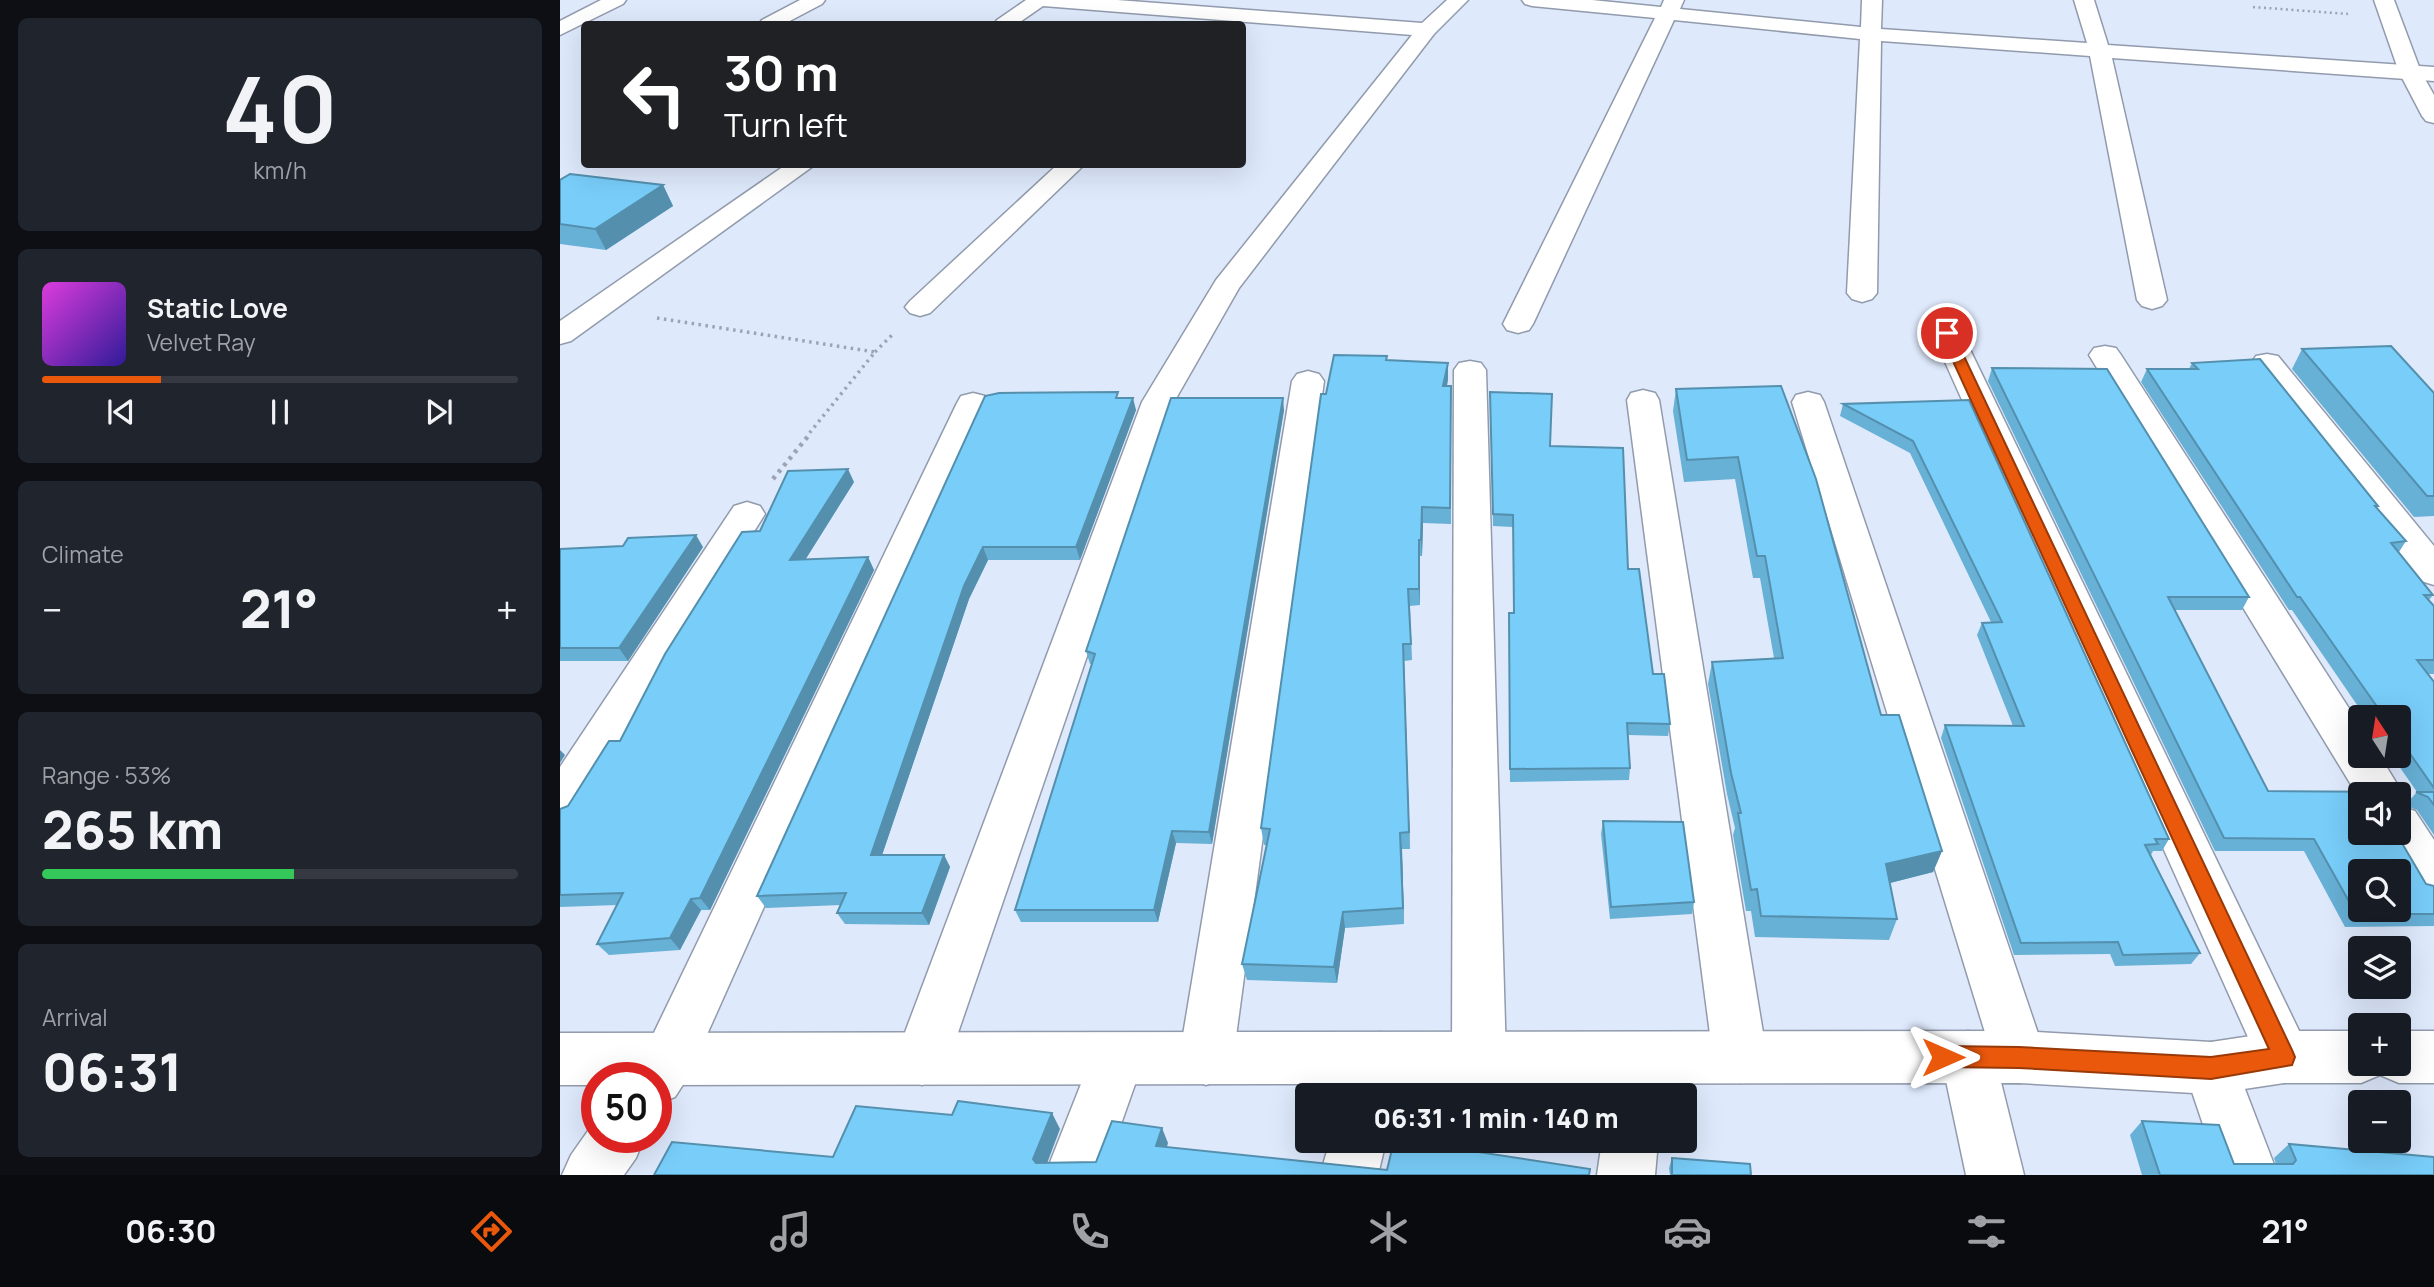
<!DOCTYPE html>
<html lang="en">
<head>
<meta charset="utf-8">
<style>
	:root { --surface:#171b24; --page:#20242c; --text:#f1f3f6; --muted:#9ea1a6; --line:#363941; --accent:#ea580c }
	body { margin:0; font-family:Manrope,sans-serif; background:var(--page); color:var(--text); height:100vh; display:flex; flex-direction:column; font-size:26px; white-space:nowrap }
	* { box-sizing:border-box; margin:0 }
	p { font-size:23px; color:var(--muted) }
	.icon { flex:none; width:38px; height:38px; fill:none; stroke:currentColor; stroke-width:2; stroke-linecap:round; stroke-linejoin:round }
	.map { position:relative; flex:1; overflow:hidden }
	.sheet { display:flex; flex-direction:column; gap:18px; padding:18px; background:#0d0f14; width:560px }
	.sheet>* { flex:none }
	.banner { position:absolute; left:21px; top:21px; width:665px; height:147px; border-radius:7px; box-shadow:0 7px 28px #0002; background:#202124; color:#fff; overflow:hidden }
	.needle { width:46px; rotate:348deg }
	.buttons { position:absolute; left:1788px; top:705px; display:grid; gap:14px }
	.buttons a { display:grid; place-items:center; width:63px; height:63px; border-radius:7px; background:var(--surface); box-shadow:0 7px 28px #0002; font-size:35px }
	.speed { position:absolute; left:21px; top:1062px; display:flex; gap:14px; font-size:35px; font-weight:700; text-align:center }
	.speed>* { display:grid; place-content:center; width:91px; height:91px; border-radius:50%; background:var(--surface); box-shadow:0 7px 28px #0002; line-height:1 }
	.speed .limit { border:10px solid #d22; background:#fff; color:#111 }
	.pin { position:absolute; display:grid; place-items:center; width:60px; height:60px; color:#fff; margin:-30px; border:4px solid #fff; border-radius:50%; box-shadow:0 2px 7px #0007 }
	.me { position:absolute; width:77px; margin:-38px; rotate:90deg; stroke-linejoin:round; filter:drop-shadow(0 0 5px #0008) }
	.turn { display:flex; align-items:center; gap:24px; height:147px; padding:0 28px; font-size:32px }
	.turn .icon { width:91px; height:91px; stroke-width:2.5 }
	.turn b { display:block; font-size:49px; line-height:60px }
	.big { font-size:52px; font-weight:800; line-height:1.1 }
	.sheet .card { flex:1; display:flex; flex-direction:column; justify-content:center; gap:10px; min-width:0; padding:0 24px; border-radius:10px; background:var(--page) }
	.sheet .dial { align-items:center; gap:0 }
	.dial b { font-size:91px; line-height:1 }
	.song { display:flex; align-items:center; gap:21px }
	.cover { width:84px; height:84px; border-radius:10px; background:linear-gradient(135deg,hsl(300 70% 55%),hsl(250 70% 35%)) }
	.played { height:7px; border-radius:4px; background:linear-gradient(90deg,var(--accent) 25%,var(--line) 25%) }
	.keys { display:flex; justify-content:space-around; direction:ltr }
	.heat { display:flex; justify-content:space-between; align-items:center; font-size:38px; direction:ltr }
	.charge { height:10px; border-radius:5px; background:linear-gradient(90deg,#34c759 53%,var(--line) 0) }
	.trip { position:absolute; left:735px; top:1083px; width:402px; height:70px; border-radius:7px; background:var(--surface); box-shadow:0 7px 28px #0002; font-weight:800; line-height:70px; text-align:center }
	.tabs { display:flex; height:112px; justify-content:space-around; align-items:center; background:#090b0e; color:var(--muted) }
	.tabs .icon { width:49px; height:49px }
	.tabs .on { color:var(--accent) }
	.tabs b { font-size:32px; color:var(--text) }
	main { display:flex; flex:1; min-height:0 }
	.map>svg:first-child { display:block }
</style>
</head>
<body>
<main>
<section class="sheet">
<div class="card dial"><b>40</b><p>km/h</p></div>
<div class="card">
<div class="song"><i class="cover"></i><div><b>Static Love</b><p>Velvet Ray</p></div></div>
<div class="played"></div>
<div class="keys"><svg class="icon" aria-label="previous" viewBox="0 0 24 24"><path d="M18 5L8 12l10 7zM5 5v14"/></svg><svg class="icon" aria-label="pause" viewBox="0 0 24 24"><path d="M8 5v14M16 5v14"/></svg><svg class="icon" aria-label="next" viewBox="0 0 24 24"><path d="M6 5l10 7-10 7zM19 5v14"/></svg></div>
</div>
<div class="card"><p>Climate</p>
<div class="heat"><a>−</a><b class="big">21°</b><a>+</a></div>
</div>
<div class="card"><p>Range · 53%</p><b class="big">265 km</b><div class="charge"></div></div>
<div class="card"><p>Arrival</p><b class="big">06:31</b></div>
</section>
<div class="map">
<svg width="1874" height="1175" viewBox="0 0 1874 1175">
	<rect width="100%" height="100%" fill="#dee9fc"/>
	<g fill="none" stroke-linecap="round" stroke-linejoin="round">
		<!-- street casing -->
		<g stroke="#919bac" stroke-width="3">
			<g id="street">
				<path d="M41,0H66L63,4L0,35V21Z"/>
				<path d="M240,0H265L262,4L224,24H199L202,20Z"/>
				<path d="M466,0H557L862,23L887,0H908L874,34L679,288L614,402L389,1059L381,1077L362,1085L343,1077L335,1059L582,402L656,280L852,35L483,6L457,24H434L437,20Z"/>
				<path d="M962,0H1032L1101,7L1104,0H1124L1120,9L1301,27L1302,0H1322L1321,29L1527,43L1514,0H1534L1548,45L1874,67V81L1552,58L1607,300L1602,306L1592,309L1582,306L1577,300L1530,56L1321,41L1317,293L1312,299L1302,302L1292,299L1287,293L1300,39L1114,20L973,324L969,330L958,333L947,330L943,324L1095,18L972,6L965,4Z"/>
				<path d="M227,164H256L11,341L0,344V321Z"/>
				<path d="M498,164H525L370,313L360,316L350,313L345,307L350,301Z"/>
				<path d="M1387,324L1398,327L1402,333L1743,1039L1751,1057L1743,1075L1724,1083L1705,1075L1372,333L1376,327Z"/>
				<path d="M1545,346L1556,348L1561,355L1801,727V756H1820L1843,794L1839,800V794H1801V801L1529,355L1534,348Z"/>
				<path d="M1707,354L1718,356L1874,546V585L1861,581L1696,370L1691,363L1696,356Z"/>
				<path d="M910,361L921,363L926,370L946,1058L938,1076L919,1084L900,1076L892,1058L894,370L899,363Z"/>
				<path d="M748,371L759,374L764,381L673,1059L665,1077L646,1085L627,1077L619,1059L732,381L737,374Z"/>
				<path d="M1083,390L1095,393L1099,400L1207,1057L1199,1075L1180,1083L1161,1075L1153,1057L1067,400L1071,393Z"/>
				<path d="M1248,392L1260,395L1264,402L1486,1057L1478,1075L1459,1083L1440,1075L1438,1070L1464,1175H1406L1381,1057L1389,1039L1408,1031L1427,1039L1232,402L1236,395Z"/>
				<path d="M413,393L425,396L429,403L128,1077L115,1097L96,1104V1078H69L77,1059L90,1041L397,403L401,396Z"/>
				<path d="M187,502L200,506L205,514L16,817L0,823V767L174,506Z"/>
				<path d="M1839,806L1855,811L1874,840V901L1857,895L1820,833H1839Z"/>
				<path d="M820,1032L839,1040L847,1058L837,1096H783L801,1040Z"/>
				<path d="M1080,1032L1099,1040L1107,1058L1102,1096H1048L1053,1058L1061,1040Z"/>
				<path d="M557,1033L576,1041L584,1059L543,1175H485L538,1041Z"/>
				<path d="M1651,1042L1670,1050L1718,1175H1660L1624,1068L1632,1050Z"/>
				<path d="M37,1118V1138H84L76,1158L64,1175H2L11,1155Z"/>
				<path d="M770,1141H826L818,1175H760Z"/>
				<path d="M1042,1141H1098L1095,1175H1037Z"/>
			</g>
		</g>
		<!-- secondary casing -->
		<g stroke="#919bac" stroke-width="3">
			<g id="secondary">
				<path d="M1814,0H1834L1861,72L1874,95V123L1866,121L1862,116L1839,72Z"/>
				<path d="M1459,1031L1651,1042L1724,1031H1801V1064H1839V1031H1874V1083H1839L1820,1075L1801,1083H1724L1651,1094L1459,1083L96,1085V1078H37V1085H0V1033Z"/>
			</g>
		</g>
		<!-- path-far2 -->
		<path stroke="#9ba4b3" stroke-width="2.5" stroke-dasharray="2 3.5" stroke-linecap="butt" d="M1693,7L1788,14"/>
		<!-- path-far1 -->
		<g stroke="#9ba4b3" stroke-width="3.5" stroke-dasharray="2.5 4.5" stroke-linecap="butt">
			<path d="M97,318L315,352L247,436"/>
			<path d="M315,352L332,335"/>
		</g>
		<!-- path -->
		<path stroke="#9ba4b3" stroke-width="4.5" stroke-dasharray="3.5 5" stroke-linecap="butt" d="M213,479L249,435"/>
		<!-- street -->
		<use href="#street" fill="#fff" fill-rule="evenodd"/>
		<!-- secondary -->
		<use href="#secondary" fill="#fff" fill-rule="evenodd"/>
	</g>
	<!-- wall -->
	<g fill="#67b0d6" fill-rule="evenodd">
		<path d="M0,180L103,185L113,206L46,250L0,244Z"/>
		<path d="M1742,349L1874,393V516L1854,517L1732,369Z"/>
		<path d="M827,356V360L888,363V379L887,386L891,402V524L863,523L862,556H860V605L850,606L852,660L844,661L850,849H842L844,924L785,928L777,983L687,980L682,964L707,845H704L701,828L766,394Z"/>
		<path d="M1700,359L1818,506L1816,508L1846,541L1839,552L1873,595L1869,600L1874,606V674H1867L1874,682V835L1857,810L1847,806V817L1839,827V794H1801V833H1836L1866,884L1874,886V926L1785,927L1744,851H1655L1428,381L1432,368L1547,369L1689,597L1682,610H1615L1708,791L1848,792V802L1857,792L1832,756H1839V718H1806L1732,610H1729L1581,382L1587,369H1629L1632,363ZM1801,872H1839V910H1801Z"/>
		<path d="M1221,386L1321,715L1382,851L1373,872L1330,883L1337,919L1329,940L1195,937L1191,911H1186L1173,835L1175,828L1167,794L1148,684L1152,662L1214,658L1200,578H1193L1175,479L1124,482L1113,411L1116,389Z"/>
		<path d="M930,392L990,446L1068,569L1093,674L1110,724L1108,736L1068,735L1070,768L1069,780L950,782L949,613H954L953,527L933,526Z"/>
		<path d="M425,396L560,398L576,410L520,560H428L409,599L322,855H384L390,867L369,925L285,924L277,913L281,905L206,908L197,896Z"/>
		<path d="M1409,400L1609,839L1602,851H1593L1591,855L1640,953L1631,964L1555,966L1550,954L1454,955L1381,738L1385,725L1453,726L1417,635L1422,623L1431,622L1350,453L1280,416L1283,404Z"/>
		<path d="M724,410L652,844L616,843L598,922H461L455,910L532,664H530L526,651Z"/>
		<path d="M294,482L245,560L308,557L314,570L150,910H141L120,950L49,955L37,944L57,905L0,907V809L8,806L60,741Z"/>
		<path d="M143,547L68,661H0V549Z"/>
		<path d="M1043,821L1134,902L1132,914L1050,919L1041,834Z"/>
		<path d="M1582,1121L1674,1164H1716L1714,1158L1729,1144L1874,1175H1582L1570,1135Z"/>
		<path d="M1112,1158L1191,1175H1110L1109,1168Z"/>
	</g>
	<!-- shaded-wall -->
	<g fill="#5490ae">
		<path d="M103,185L113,206L46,250L35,229Z"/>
		<path d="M888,363V379L884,402L883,386Z"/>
		<path d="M573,398L576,410L520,560L516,547Z"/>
		<path d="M723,398L724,410L652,844L649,832Z"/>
		<path d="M288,469L294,482L237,573L230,560Z"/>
		<path d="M862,507L863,523L862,556L861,540Z"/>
		<path d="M136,535L143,547L68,661L59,648Z"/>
		<path d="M859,540L860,556V605L859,589Z"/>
		<path d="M423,547L428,560L409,599L318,867L311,855L404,586Z"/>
		<path d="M308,557L314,570L150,910L140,898Z"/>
		<path d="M843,644L844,661L850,849L849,832Z"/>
		<path d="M0,750L5,755L0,763Z"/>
		<path d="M612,831L616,843L598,922L594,910Z"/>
		<path d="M840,833L842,849L844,924L843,908Z"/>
		<path d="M1382,851L1373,872L1318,886L1326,864Z"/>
		<path d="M384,855L390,867L369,925L362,913Z"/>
		<path d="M131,899L141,910L120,950L110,938Z"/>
		<path d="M783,912L785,928L777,983L774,967Z"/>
		<path d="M492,1113L500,1129L483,1174L473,1159Z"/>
		<path d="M602,1128L608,1143L603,1161L596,1146Z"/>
	</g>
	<!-- building -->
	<g fill="#78cdf9" stroke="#5490ae" stroke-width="2" fill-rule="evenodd">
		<path d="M10,174L103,185L35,229L0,224V180Z"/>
		<path d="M1831,346L1874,393V496H1867L1742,349Z"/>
		<path d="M774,355L827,356L826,360L888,363L883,386H891L890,508L862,507L861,540H859V589H848L851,644H843L849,832L840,833L843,908L783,912L774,967L682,964L710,829L701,828L761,394H766Z"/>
		<path d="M1700,359L1818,506H1815L1846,541L1831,543L1873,595H1864L1874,606V660H1857L1874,682V788L1839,738V718H1825L1740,597H1737L1587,369H1638L1632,363Z"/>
		<path d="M1432,368L1547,369L1689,597H1608L1708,791L1848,792L1847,817H1839V794H1801V833H1836L1866,884L1874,886V914H1796L1754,839L1664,838ZM1801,872H1839V910H1801Z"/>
		<path d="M1221,386L1256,479L1321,715H1339L1382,851L1326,864L1337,919L1201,916L1197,889L1191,890L1178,813H1181L1171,773L1152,662L1223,658L1205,556H1197L1178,457L1127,460L1116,389Z"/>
		<path d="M558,392L556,398H573L516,547H423L404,586L311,855H384L362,913H277L286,893L197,896L425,396L439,393Z"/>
		<path d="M930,392L992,394L990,446L1063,448L1068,569H1079L1093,674H1104L1110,724L1067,723L1070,768L950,769L949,613H954L953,515L933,514Z"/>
		<path d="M611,398H723L649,832L612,831L594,910H455L535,654L526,651Z"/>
		<path d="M1409,400L1609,839H1595L1598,844L1585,845L1640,953L1563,955L1558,942L1461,943L1385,725L1464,726L1422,623L1442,622L1353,441L1283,404Z"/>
		<path d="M288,469L230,560L308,557L140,898L131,899L110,938L37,944L63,893L0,895V809L8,806L49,741H60L105,654L182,532L200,531L228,471Z"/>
		<path d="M136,535L59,648H0V549L63,546L68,538Z"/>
		<path d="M1856,792H1874V805L1868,797Z"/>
		<path d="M1043,821L1123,822L1134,902L1051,907Z"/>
		<path d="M398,1101L492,1113L473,1159L476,1163L536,1162L552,1121L602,1128L596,1146L827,1170L834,1141H846L1030,1169L1029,1175H94L112,1142L273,1157L296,1106L392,1115Z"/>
		<path d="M1582,1121L1659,1125L1674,1164H1733L1736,1160L1729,1144L1874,1157V1175H1600Z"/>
		<path d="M1112,1158L1190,1164L1191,1175H1112Z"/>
	</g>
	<!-- route -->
	<path fill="#ea580c" stroke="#983908" stroke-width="2" d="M1387,329L1393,333L1732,1050L1735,1057L1732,1065L1651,1079L1459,1068L1383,1067L1375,1064L1372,1057L1375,1049L1383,1046L1459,1047L1651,1057L1709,1049L1380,333Z"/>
</svg>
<div class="buttons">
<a><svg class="needle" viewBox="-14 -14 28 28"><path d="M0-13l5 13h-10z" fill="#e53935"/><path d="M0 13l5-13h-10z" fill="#9ea1a6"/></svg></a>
<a><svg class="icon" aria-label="sound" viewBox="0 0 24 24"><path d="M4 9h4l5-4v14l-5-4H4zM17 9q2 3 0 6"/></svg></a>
<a><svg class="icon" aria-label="search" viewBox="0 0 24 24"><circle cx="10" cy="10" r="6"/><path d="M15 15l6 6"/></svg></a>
<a><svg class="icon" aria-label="layers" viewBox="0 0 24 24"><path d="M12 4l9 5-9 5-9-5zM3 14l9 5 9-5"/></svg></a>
<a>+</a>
<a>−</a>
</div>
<div class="speed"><div class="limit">50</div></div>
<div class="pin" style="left:1387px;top:333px;background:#d93025"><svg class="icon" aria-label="arrive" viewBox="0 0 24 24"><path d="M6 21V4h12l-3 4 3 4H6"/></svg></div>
<svg class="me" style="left:1383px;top:1057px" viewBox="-20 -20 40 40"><path d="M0-17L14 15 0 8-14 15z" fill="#ea580c" stroke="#fff" stroke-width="4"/></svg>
<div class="trip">06:31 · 1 min · 140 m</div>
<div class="banner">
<div class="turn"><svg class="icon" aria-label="left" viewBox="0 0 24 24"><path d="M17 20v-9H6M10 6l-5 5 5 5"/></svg><div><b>30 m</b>Turn left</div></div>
</div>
</div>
</main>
<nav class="tabs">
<b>06:30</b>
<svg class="icon on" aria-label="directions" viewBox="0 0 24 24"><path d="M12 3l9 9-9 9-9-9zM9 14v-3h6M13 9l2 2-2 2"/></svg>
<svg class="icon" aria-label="music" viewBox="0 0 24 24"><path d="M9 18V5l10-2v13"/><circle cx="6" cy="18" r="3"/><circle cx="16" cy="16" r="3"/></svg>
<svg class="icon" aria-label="phone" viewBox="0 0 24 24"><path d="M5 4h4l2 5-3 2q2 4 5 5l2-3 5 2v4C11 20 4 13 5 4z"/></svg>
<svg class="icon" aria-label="climate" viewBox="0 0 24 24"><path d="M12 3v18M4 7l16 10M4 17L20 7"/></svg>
<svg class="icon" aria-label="car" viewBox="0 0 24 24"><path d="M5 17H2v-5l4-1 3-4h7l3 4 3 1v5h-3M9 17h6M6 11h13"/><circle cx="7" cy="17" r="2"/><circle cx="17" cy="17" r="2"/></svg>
<svg class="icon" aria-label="filters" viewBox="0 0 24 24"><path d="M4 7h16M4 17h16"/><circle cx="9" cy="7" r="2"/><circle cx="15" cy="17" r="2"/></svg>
<b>21°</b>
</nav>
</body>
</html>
